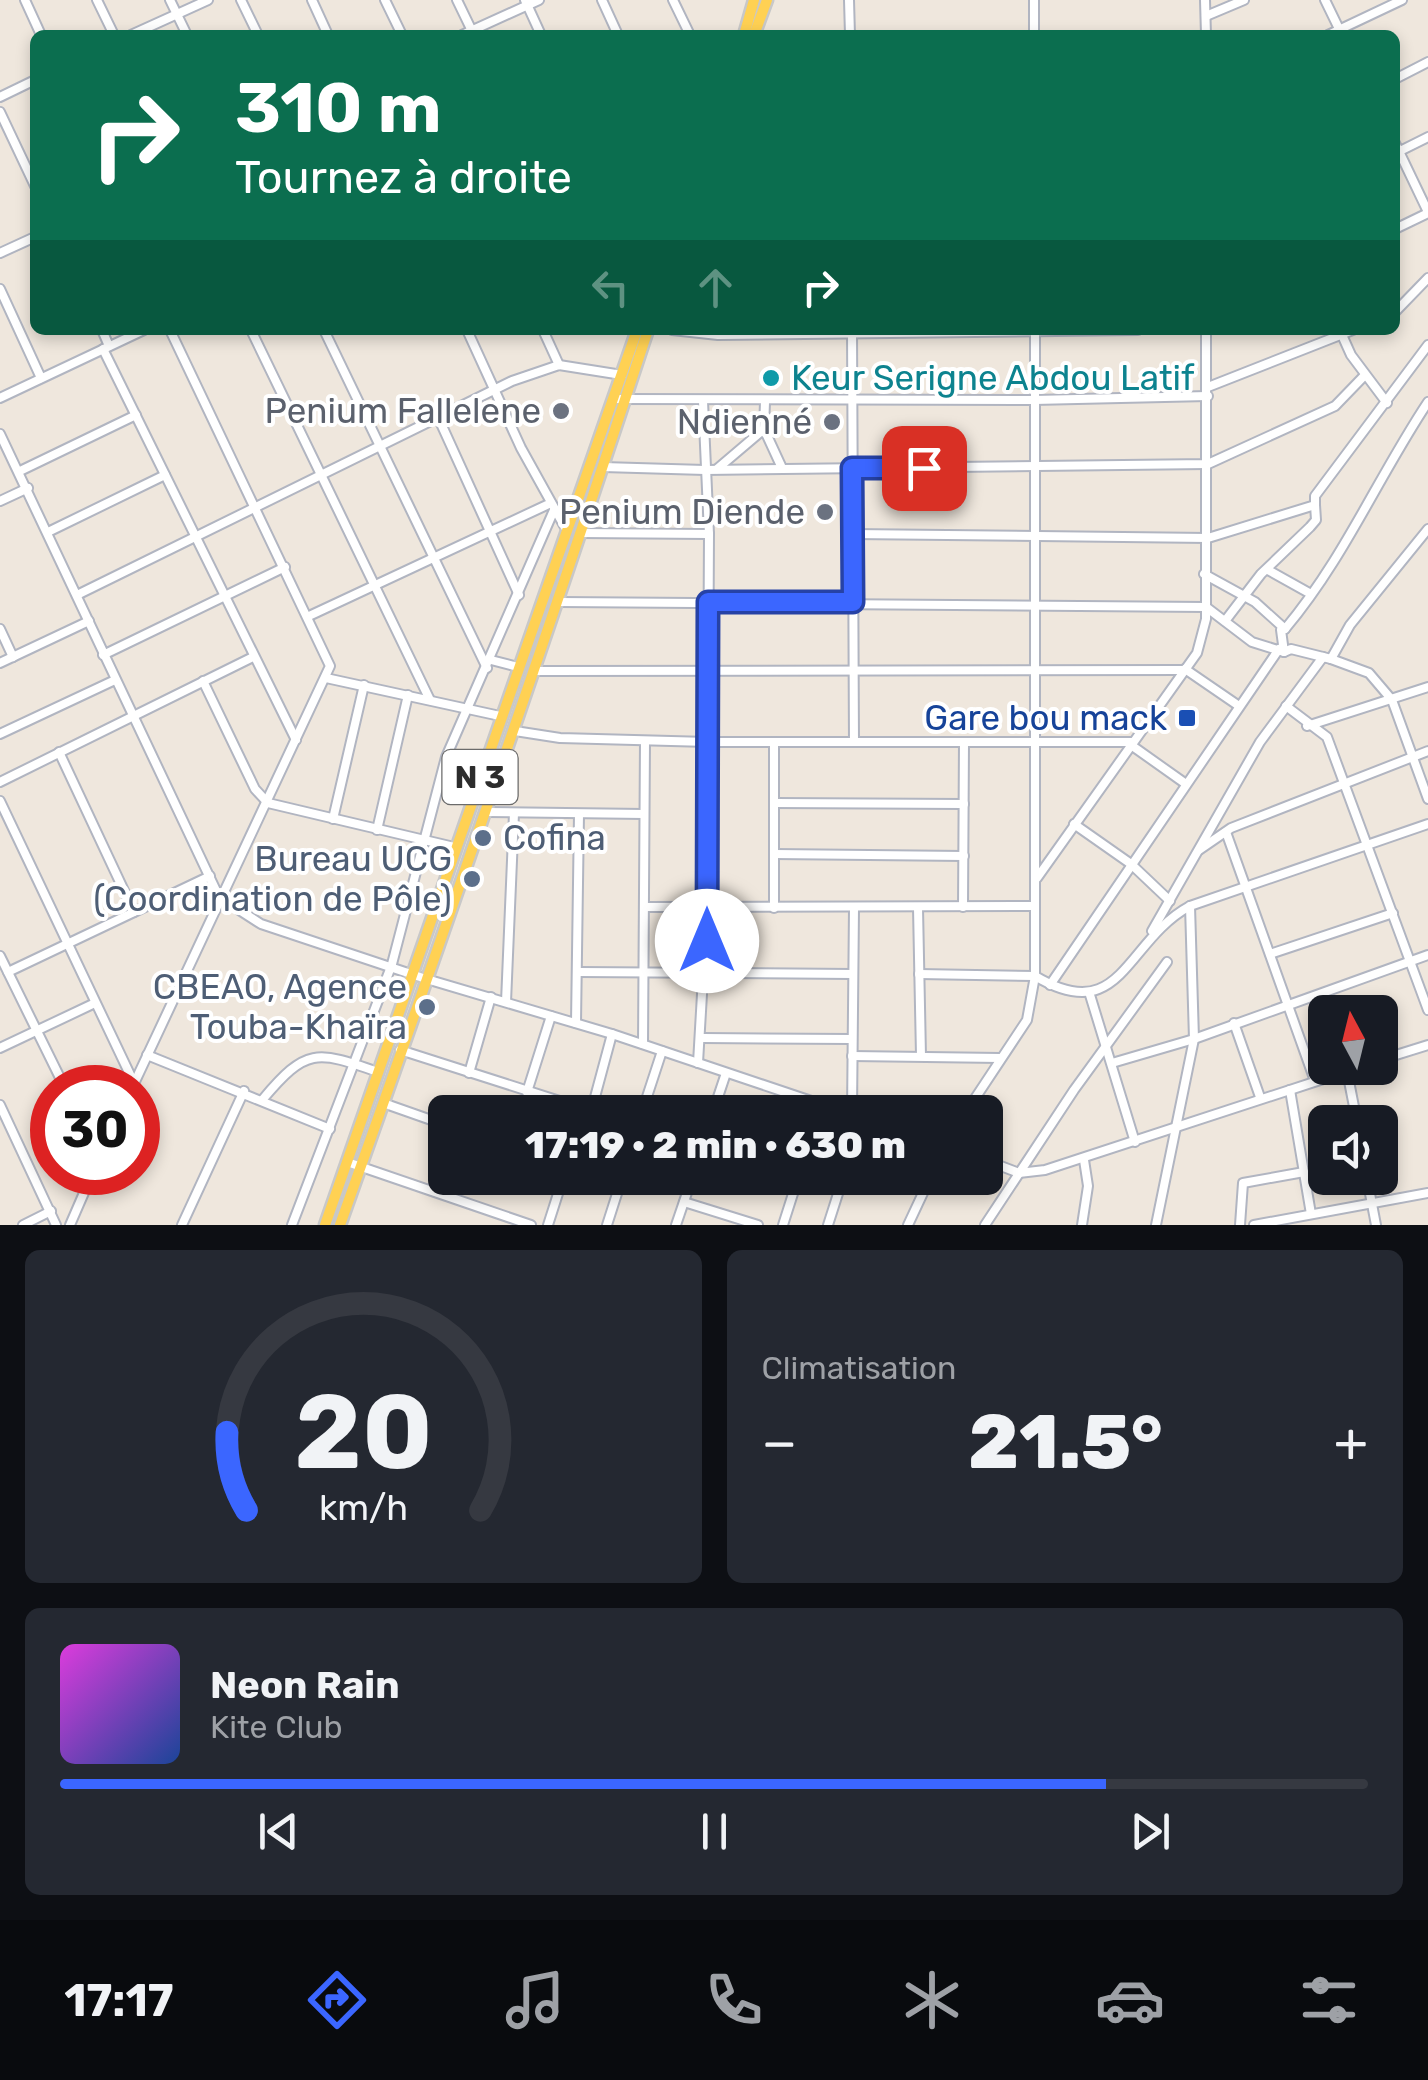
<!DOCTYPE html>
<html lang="fr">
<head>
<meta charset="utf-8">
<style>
	:root { --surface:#171b24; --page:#242831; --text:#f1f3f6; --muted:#9ea1a6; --line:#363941; --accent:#3b66ff }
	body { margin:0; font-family:Rubik,sans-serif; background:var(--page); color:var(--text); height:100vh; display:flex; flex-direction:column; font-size:38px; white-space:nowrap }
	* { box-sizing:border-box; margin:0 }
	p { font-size:32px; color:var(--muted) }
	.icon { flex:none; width:55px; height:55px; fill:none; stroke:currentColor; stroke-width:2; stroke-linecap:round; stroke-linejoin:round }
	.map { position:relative; height:1225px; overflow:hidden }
	.panel { display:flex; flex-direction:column; gap:25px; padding:25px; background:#0d0f14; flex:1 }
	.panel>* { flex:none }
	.guide { position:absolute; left:30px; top:30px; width:1370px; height:305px; border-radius:15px; box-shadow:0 5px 15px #0003; background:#0b6e4f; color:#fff; overflow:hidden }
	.needle { width:65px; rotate:353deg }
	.buttons { position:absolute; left:1308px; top:995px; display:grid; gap:20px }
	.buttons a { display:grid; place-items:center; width:90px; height:90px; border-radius:15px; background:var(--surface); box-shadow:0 5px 15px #0003; font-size:50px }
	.speed { position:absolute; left:30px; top:1065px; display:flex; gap:20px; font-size:50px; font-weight:700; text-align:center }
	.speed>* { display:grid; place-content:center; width:130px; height:130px; border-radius:50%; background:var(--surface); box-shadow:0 5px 15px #0003; line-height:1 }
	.speed .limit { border:15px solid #d22; background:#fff; color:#111 }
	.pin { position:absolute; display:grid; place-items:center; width:85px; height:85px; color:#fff; margin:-42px; border-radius:20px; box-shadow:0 5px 15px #0006 }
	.me { position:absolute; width:110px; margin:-55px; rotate:0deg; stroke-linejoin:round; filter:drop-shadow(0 0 8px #0008) }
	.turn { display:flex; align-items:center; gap:35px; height:210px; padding:0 40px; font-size:45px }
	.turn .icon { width:130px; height:130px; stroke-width:2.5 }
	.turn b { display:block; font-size:70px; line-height:85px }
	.lanes { display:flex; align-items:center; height:95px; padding:0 40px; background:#0003; justify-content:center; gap:50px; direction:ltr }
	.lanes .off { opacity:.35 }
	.big { font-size:75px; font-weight:800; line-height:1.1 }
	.panel .card { flex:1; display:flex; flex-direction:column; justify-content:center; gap:15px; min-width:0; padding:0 35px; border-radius:15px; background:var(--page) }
	.panel .dial { align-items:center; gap:0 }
	.dial svg { height:260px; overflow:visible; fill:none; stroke:var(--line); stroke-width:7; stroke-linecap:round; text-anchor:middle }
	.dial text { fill:var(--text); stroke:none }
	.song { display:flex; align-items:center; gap:30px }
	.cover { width:120px; height:120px; border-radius:15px; background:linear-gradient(135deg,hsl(300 70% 55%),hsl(220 70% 35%)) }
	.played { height:10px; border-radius:5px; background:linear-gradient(90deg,var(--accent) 80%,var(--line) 80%) }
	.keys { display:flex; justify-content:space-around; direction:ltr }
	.heat { display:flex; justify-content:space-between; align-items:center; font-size:55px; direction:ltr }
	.panel .tiles { flex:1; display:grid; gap:25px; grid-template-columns:1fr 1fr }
	.card:last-child { grid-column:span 2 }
	.trip { position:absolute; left:428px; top:1095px; width:575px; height:100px; border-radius:15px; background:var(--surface); box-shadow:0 5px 15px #0003; font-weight:800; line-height:100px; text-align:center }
	.menu { display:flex; height:160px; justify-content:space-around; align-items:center; background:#090b0e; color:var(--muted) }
	.menu .icon { width:70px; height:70px }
	.menu .selected { color:var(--accent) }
	.menu b { font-size:45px; color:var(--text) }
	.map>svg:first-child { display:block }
</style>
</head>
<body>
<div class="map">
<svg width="1428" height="1225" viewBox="0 0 1428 1225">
	<rect width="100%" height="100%" fill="#efe7dd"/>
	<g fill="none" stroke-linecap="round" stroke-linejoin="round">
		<!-- minor casing -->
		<g stroke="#b1b5c1" stroke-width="12">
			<g id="minor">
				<path d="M25,0L41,35"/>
				<path d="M97,0L114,35"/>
				<path d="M170,0L187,35"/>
				<path d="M241,0L258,35"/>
				<path d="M312,0L328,35"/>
				<path d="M385,0L402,35"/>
				<path d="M457,0L472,31"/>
				<path d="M525,0L541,35"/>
				<path d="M602,0L618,35"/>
				<path d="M673,0L690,35"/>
				<path d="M849,0L850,35"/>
				<path d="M1034,0V35"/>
				<path d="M1205,0L1206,35"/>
				<path d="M1325,0L1342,35"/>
				<path d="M1206,16L1244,0"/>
				<path d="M131,35L208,0"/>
				<path d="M462,35L539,0"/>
				<path d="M1328,35L1402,0"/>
				<path d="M1395,79L1428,62"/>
				<path d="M0,97L35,80"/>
				<path d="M0,112L35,186"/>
				<path d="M1395,143L1428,212"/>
				<path d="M1396,153L1428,137"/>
				<path d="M1395,229L1428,213"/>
				<path d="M0,253L35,237"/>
				<path d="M0,289L41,378"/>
				<path d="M1395,312L1428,278"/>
				<path d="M102,330L109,346"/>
				<path d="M251,330L430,700"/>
				<path d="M324,330L487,668"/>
				<path d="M467,330L521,448L566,529"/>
				<path d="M543,330L559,365"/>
				<path d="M672,330L718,335L1138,330"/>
				<path d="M852,330L854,742"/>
				<path d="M1342,335L1351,355L1387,403"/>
				<path d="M103,349L296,740"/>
				<path d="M1208,387L1353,330"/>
				<path d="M0,398L144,330"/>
				<path d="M614,399L1034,400L1208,396"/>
				<path d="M765,402L764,429L782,468"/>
				<path d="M438,417L519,595"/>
				<path d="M0,434L219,897L261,924L423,978L612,1034L844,1112"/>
				<path d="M603,467L705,470L1208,464L1335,406L1365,375"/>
				<path d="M717,469L764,429"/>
				<path d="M20,471L136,415"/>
				<path d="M0,501L28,488"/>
				<path d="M1428,529L1350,625L1331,659L1369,673L1392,700L1428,799"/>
				<path d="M48,532L165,475"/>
				<path d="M580,533L709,534"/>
				<path d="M852,534L1208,538L1315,505V496L1428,345"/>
				<path d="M1268,570L1311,594"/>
				<path d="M1204,574L1255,602L1285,629L1281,630L1284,652"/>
				<path d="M77,595L512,381L559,365L622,375"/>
				<path d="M558,602L1206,607L1252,642L1284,652L1291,649L1331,659"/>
				<path d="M309,616L551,503"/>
				<path d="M1225,621L1261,574L1310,527L1316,520L1315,505"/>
				<path d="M0,629L13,657"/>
				<path d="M1285,629C1344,559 1378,477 1428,402"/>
				<path d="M103,655L285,567"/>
				<path d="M491,660L518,667"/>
				<path d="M0,663L89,621"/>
				<path d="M1185,669L1239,706"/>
				<path d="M537,671L1184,670"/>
				<path d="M326,678L500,716"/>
				<path d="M203,681L255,789L268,803L454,847"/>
				<path d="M1286,706L1327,737L1428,1010"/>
				<path d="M1307,726L1428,687"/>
				<path d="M515,731L560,738L708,742H1133"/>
				<path d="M0,734L115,680"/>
				<path d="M1131,745L1186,784"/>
				<path d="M59,752L134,912"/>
				<path d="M0,782L253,657"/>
				<path d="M0,801L134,1083"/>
				<path d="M775,803L964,804"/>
				<path d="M487,812L644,814"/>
				<path d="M333,819L364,685"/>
				<path d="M1074,824L1131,864L1170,901"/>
				<path d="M377,830L408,695"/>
				<path d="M1226,832L1315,1081"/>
				<path d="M1199,850L1231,828L1428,751"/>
				<path d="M774,854L964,856"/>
				<path d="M1037,878L1197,653L1206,619V330"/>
				<path d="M644,907L1032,906"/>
				<path d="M963,907L964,742"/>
				<path d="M774,908V742"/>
				<path d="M918,908L921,1056"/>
				<path d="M1152,931L1260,742L1323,657"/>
				<path d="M1270,954L1393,913"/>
				<path d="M0,956L65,1088"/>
				<path d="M8,972L210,876"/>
				<path d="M578,972L853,974"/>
				<path d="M919,974L1035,976C1122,1028 1125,941 1190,906L1428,824"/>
				<path d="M1050,985L1279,649"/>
				<path d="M1090,995L1135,1142"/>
				<path d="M506,1002L514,813"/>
				<path d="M576,1023L579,814"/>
				<path d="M1234,1023L1260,1097"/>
				<path d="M703,1038L852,1039"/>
				<path d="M643,1044L645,741"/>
				<path d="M0,1048L95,1003"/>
				<path d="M400,1050L594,1112"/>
				<path d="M147,1055L330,1129"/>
				<path d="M852,1056L1000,1058"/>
				<path d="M1380,1060L1428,1045"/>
				<path d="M698,1063L707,908L709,534L703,401"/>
				<path d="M1112,1063L1194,1039L1428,955"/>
				<path d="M1347,1071L1357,1122"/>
				<path d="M469,1073L491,997"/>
				<path d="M109,1088L131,1077"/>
				<path d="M132,1088L330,666L170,330"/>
				<path d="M1290,1090L1311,1214"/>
				<path d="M527,1092L551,1016"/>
				<path d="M263,1099C306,1048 316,1050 378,1072"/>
				<path d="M383,1103L437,1122"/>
				<path d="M0,1105L56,1225"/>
				<path d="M591,1112L612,1034"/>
				<path d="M642,1112L662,1051"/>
				<path d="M713,1112L726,1073"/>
				<path d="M852,1112L854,908"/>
				<path d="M966,1112L1027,1020L1035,976V330"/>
				<path d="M985,1160L1019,1173L1045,1170L1357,1068"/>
				<path d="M347,1162L531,1225"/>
				<path d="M1367,1178L1376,1225"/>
				<path d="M684,1202L758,1225"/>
				<path d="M23,1225L51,1211"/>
				<path d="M70,1225L93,1172"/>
				<path d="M182,1225L244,1091"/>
				<path d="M292,1225L392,964L446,757L554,510"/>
				<path d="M548,1225L563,1178"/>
				<path d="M607,1225L622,1178"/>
				<path d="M676,1225L692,1178"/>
				<path d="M783,1225L798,1178"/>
				<path d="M828,1225L843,1178"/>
				<path d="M908,1225L930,1178"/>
				<path d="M985,1225L1074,1090L1167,962"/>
				<path d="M1082,1225L1088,1186L1084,1160"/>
				<path d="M1156,1225L1194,1039L1190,906"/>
				<path d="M1240,1225L1243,1183L1304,1172"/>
				<path d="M1254,1225L1428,1193"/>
			</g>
		</g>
		<!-- major casing -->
		<g stroke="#c8c8c8" stroke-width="15">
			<g id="major">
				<path d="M744,35L754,0"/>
				<path d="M754,35L767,0"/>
				<path d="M325,1225L637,330"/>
				<path d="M340,1225C446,928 549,630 648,330"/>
			</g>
		</g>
		<!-- minor -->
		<use href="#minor" stroke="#fff" stroke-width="8"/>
		<!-- major -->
		<use href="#major" stroke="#ffd153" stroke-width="10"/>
	</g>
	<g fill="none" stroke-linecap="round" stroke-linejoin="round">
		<!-- route casing -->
		<g stroke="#2642a6" stroke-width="25">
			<path id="route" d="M707,941L708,602H853L852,468H924"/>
		</g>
		<!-- route -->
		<use href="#route" stroke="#3b66ff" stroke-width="18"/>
	</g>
	<!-- markers -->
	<circle fill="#0f9aa8" stroke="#fff" stroke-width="4" cx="771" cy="378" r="10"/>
	<g fill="#6b7280" stroke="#fff" stroke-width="4">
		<circle cx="561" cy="411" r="10"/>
		<circle cx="832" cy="422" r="10"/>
		<circle cx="825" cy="512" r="10"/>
	</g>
	<rect fill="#1a4fb4" stroke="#fff" stroke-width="4" x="1177" y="708" width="20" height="20" rx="5"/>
	<g fill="#5c6f8a" stroke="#fff" stroke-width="4">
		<circle cx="483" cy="838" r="10"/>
		<circle cx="472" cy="879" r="10"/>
		<circle cx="427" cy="1007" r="10"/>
	</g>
	<g text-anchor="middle" stroke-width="8" stroke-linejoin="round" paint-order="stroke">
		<!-- shield labels -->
		<rect fill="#fff" stroke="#6b6b6b" stroke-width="2.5" x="442.5" y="750" width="75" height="54" rx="8"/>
		<g font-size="32" font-weight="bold" fill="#2c2c2c">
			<text x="480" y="788">N 3</text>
		</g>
		<!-- culture labels -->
		<g font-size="35" fill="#0d838f" stroke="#fff" text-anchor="start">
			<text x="791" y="390">Keur Serigne Abdou Latif</text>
		</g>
		<!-- worship labels -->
		<g font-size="35" fill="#5b616d" stroke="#fff" text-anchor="end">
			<text x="541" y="423">Penium Fallelene</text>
			<text x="812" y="434">Ndienné</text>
			<text x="805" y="524">Penium Diende</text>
		</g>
		<!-- transit labels -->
		<g font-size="35" fill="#164399" stroke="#fff" text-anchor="end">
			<text x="1167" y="730">Gare bou mack</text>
		</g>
		<!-- service labels -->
		<g font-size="35" fill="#4e5e75" stroke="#fff" text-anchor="end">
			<text x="503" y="850" text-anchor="start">Cofina</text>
			<text x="452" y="871">Bureau UCG<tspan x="452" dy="40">(Coordination de Pôle)</tspan></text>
			<text x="407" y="999">CBEAO, Agence<tspan x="407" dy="40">Touba-Khaïra</tspan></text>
		</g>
	</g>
</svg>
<div class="buttons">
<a><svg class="needle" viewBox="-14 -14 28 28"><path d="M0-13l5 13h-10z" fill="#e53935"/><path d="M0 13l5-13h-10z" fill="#9ea1a6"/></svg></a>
<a><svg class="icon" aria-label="sound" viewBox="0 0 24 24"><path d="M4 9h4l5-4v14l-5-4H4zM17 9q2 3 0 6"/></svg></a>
</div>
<div class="speed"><div class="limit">30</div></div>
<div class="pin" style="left:924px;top:468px;background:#d93025"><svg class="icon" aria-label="arrive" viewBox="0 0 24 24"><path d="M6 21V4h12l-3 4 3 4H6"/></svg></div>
<svg class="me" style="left:707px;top:941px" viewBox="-20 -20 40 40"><circle r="19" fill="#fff"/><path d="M0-13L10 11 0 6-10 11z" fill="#3b66ff"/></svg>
<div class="trip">17:19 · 2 min · 630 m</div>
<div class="guide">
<div class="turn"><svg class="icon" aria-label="right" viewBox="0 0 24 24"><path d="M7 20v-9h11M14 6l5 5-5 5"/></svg><div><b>310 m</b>Tournez à droite</div></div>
<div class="lanes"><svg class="icon off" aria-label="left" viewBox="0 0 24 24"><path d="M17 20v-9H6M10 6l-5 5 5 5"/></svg><svg class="icon off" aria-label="ahead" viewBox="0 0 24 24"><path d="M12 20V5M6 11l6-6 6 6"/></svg><svg class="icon" aria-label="right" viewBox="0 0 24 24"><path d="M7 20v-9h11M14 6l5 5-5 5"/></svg></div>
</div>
</div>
<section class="panel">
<div class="tiles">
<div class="card dial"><svg viewBox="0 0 100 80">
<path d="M14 69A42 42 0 1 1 86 69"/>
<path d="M14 69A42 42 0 0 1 8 45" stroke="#3b66ff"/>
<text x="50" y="56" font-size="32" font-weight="700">20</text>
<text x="50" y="72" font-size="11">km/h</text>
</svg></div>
<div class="card"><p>Climatisation</p>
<div class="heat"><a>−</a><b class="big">21.5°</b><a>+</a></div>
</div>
<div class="card">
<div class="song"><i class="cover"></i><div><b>Neon Rain</b><p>Kite Club</p></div></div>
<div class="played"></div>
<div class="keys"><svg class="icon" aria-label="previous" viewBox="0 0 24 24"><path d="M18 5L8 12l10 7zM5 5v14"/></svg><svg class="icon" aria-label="pause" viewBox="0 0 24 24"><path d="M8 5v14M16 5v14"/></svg><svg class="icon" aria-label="next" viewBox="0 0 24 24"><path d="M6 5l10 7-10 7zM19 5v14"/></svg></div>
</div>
</div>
</section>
<nav class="menu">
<b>17:17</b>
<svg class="icon selected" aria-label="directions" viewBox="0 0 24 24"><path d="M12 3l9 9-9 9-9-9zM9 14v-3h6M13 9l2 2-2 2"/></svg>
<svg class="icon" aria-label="music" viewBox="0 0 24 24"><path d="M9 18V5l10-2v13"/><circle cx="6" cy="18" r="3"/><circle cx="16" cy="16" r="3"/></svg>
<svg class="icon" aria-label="phone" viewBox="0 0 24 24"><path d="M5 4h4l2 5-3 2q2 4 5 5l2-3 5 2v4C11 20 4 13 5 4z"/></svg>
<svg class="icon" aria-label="climate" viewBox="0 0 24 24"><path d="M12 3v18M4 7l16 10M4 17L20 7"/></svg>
<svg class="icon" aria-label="car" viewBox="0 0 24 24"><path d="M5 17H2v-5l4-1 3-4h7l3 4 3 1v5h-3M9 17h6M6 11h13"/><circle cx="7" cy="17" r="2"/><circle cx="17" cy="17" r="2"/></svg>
<svg class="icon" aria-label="filters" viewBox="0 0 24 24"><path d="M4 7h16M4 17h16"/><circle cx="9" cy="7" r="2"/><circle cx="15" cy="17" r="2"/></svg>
</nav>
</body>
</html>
